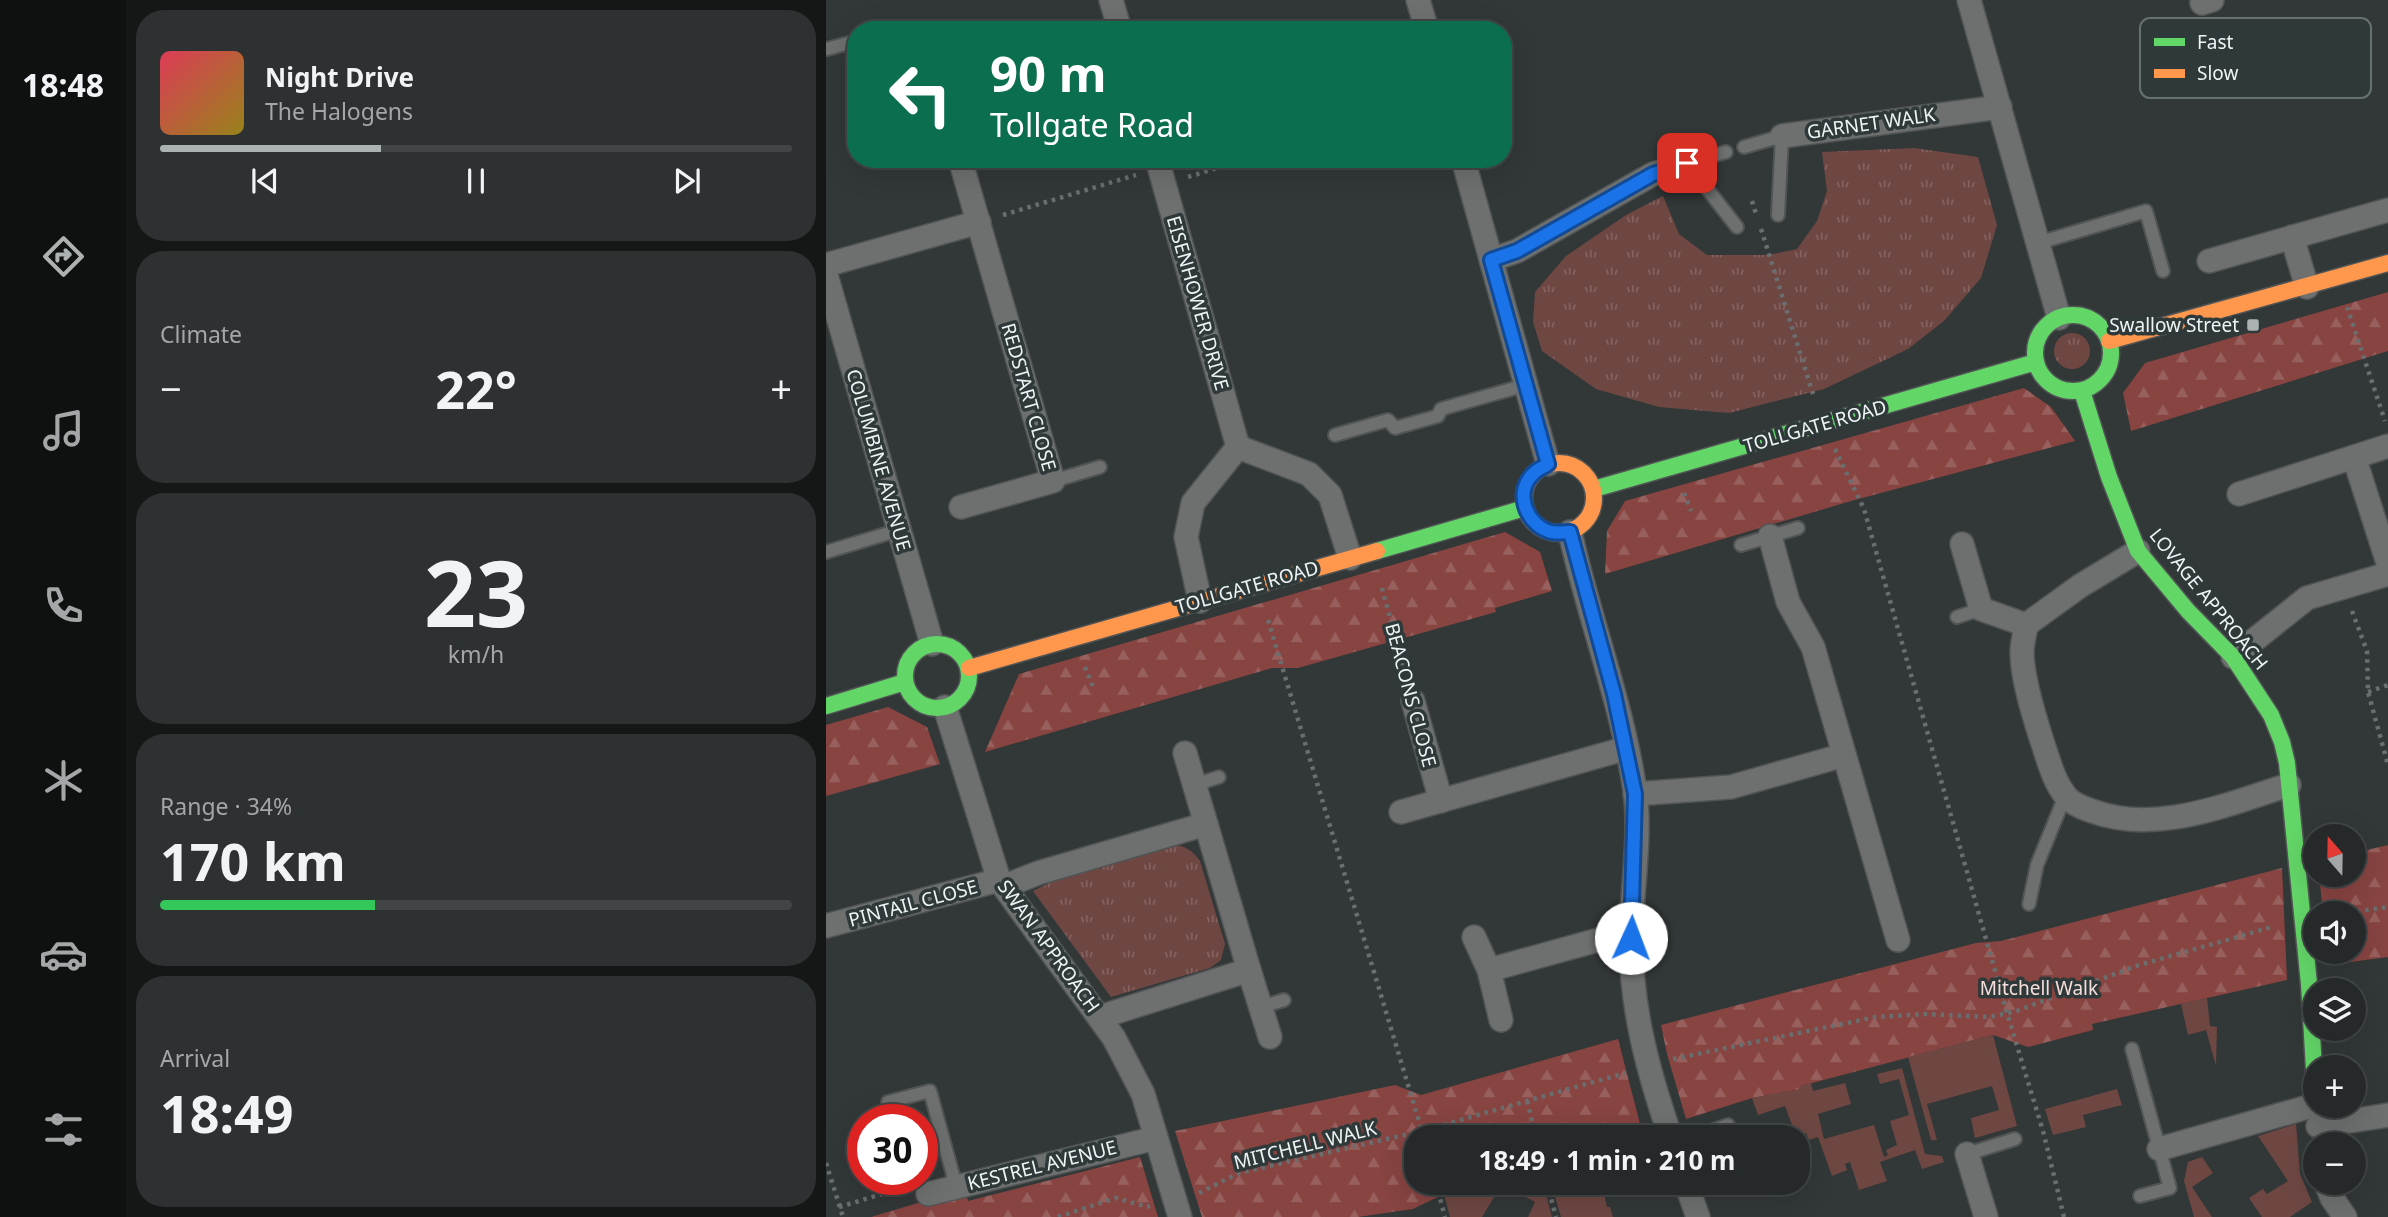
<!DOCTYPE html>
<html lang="en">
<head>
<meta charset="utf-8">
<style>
	:root { --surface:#262929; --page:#2e3131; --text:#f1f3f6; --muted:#a4a6a8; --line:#424546; --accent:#acb2b2 }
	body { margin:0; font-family:"Noto Sans",sans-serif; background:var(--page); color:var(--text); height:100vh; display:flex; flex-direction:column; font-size:26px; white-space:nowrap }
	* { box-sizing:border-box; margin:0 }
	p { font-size:23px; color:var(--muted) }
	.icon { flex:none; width:38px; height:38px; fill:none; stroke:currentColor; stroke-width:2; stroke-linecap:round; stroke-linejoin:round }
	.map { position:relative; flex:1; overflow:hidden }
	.sheet { display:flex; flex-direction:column; gap:10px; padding:10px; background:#151717; width:700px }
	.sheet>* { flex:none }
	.hud { position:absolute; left:21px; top:21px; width:665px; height:147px; border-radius:28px; box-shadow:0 7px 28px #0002,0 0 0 2px var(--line); background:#0b6e4f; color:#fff; overflow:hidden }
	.needle { width:46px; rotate:340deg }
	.controls { position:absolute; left:1477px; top:824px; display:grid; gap:14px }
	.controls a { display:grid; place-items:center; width:63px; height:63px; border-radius:50%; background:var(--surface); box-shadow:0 7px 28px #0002,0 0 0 2px var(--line); font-size:35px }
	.speed { position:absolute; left:21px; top:1104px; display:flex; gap:14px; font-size:35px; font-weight:700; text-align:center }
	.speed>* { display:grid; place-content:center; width:91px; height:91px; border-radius:50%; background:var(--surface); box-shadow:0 7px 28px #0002,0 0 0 2px var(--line); line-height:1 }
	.speed .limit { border:10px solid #d22; background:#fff; color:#111 }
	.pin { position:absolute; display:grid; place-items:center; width:60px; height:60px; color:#fff; margin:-30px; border-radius:14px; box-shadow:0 4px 10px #0006 }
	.me { position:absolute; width:77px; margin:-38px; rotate:2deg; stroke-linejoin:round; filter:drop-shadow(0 0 5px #0008) }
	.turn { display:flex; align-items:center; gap:24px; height:147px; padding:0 28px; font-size:32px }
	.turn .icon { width:91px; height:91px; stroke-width:2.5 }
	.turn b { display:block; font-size:49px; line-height:60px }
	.big { font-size:52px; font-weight:700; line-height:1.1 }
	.sheet .tile { flex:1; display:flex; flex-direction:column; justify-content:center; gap:10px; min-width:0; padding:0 24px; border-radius:28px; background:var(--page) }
	.sheet .dial { align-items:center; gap:0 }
	.dial b { font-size:91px; line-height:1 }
	.song { display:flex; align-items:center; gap:21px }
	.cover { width:84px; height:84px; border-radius:10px; background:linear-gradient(135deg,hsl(350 70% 55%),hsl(50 70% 35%)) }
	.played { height:7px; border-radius:4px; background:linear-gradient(90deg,var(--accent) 35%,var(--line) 35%) }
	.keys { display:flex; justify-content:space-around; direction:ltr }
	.heat { display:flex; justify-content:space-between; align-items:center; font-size:38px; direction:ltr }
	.charge { height:10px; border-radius:5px; background:linear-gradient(90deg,#34c759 34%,var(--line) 0) }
	.trip { position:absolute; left:578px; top:1125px; width:406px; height:70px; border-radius:28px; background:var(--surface); box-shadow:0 7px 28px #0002,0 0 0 2px var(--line); font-weight:700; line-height:70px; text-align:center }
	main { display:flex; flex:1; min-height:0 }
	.tab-bar { display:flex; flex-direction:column; width:126px; justify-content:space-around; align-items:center; background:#0f1010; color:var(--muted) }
	.tab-bar .icon { width:49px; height:49px }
	.tab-bar .on { color:var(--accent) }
	.tab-bar b { font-size:32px; color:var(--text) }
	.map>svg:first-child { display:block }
</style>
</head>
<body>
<main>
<nav class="tab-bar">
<b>18:48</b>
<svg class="icon on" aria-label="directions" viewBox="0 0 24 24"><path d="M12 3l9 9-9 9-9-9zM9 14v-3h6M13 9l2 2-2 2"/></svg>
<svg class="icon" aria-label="music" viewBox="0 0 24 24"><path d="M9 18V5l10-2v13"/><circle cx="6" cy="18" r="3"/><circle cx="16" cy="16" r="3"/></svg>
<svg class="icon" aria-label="phone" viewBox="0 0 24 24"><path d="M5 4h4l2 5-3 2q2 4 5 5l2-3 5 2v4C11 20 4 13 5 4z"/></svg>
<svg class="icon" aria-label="climate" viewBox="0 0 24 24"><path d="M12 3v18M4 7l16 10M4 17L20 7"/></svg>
<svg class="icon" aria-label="car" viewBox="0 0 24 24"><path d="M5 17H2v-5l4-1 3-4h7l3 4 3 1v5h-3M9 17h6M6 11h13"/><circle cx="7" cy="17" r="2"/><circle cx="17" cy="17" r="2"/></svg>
<svg class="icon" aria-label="filters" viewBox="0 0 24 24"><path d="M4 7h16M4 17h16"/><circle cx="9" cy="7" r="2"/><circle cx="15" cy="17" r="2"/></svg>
</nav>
<section class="sheet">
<div class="tile">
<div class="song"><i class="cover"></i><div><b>Night Drive</b><p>The Halogens</p></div></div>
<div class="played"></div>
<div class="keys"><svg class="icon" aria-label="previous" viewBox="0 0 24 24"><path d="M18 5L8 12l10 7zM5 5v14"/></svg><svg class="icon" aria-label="pause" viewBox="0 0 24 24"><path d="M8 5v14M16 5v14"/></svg><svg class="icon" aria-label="next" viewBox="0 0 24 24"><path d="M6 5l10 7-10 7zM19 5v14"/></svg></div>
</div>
<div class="tile"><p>Climate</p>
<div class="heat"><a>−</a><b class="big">22°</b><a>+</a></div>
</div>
<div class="tile dial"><b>23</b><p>km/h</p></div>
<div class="tile"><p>Range · 34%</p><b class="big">170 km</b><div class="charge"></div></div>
<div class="tile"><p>Arrival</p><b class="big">18:49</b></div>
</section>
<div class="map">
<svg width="1562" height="1217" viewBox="0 0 1562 1217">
	<defs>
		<pattern id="grass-tufts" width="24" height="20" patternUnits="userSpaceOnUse" patternTransform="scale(1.75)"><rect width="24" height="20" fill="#6e4743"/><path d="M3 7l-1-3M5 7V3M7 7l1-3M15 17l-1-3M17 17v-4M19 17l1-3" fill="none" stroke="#83625f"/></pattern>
		<pattern id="forest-firs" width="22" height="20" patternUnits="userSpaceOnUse" patternTransform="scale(1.75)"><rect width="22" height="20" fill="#874441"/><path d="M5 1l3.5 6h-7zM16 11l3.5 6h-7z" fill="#98605d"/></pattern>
	</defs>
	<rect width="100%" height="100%" fill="#323737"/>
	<!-- grass -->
	<g fill="url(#grass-tufts)">
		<path d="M1088,148L1152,157L1171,225L1155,278L1118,321L1082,349L998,389L903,413L833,407L770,389L716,351L707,322L709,292L740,256L800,215L837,196L853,234L881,255H942L971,249L991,221L1001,191L996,152Z"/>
		<circle cx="1246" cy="351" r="18"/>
		<path d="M346,844C359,846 366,850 374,861L399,944L395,960L384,968L285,997L207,891L236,877Z"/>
	</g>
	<!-- forest -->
	<g fill="url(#forest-firs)">
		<path d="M1562,292V351L1305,431L1297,393L1319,363Z"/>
		<path d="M1198,388L1225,407L1249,441L1025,501L779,574L781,531L799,501Z"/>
		<path d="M679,532L714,552L726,591L669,608L670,612L472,668H446L159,752L193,674Z"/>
		<path d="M62,707L101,727L114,764L0,796V725Z"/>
		<path d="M1562,845V957L1502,965L1501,952H1528V914L1497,913L1493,875H1528V853Z"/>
		<path d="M1456,868L1461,980L1266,1024L1267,1030L1202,1047L1167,1035L975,1086L976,1089L926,1098L860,1119L841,1054L835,1025L1150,943L1175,941Z"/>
		<path d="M792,1039L814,1124L810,1126L779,1137L590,1138V1183H634L625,1186L618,1194L587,1209L532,1217H376L349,1131L569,1085L595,1095Z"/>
		<path d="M314,1157L332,1217H45L139,1189L142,1201Z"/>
	</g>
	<!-- garden -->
	<g fill="#6e4743">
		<path d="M1381,998L1384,1026L1391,1027L1390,1066L1380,1030L1362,1035L1355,1004Z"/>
		<path d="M1167,1035L1191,1126L1149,1138L1145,1118L1173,1110L1166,1086L1101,1104L1111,1140H1105L1082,1057Z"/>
		<path d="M1076,1068L1099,1154L1116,1156L1118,1162L1096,1169L1089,1150L1054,1162L1061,1181L1033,1190L1024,1162L1019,1164L1021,1170L1006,1176L992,1137L983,1140L980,1133L970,1136L959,1106L932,1115L926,1098L975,1089L974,1086L985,1083L987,1091L1019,1083L1025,1104L992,1114L998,1139L1048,1125L1058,1157L1062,1155L1060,1150L1071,1145L1064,1121L1083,1115L1073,1079L1054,1084L1051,1074Z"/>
		<path d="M1291,1089L1296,1105L1257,1115L1260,1127L1227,1135L1219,1109Z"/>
		<path d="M1470,1124L1474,1174L1486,1202L1464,1217H1436L1423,1198L1437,1189L1441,1194L1462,1181L1432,1136Z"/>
		<path d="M1376,1157L1387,1173L1366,1187L1386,1217H1368L1358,1181L1362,1162Z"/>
		<path d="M634,1183H717L726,1217H702L709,1202L676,1184L656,1217H624L618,1194L625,1186Z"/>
		<path d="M725,1183L776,1184L781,1207H784L787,1217H735Z"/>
	</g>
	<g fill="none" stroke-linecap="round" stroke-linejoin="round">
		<!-- lane casing -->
		<g stroke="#515455" stroke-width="16">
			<g id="lane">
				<path d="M1,49L30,41"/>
				<path d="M918,147L956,136L952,215"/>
				<path d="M900,152L861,163L911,227"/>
				<path d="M1212,243L1320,211L1337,271"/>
				<path d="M509,435L562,420L569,428L612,416L615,409L700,385"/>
				<path d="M227,481L274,467"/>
				<path d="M915,545L972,528"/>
				<path d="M0,552L73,530"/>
				<path d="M1131,617L1155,609"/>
				<path d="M368,785L393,777"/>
				<path d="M1203,904L1211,865L1239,796"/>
				<path d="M435,1007L458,1000"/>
				<path d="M1306,1049L1344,1188L1314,1196"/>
				<path d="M62,1102L104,1091L130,1186"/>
				<path d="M865,1138L902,1125"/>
				<path d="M1141,1154L1189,1139"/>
			</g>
		</g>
		<!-- street casing -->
		<g stroke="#515455" stroke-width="26">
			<g id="street">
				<path d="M285,0L294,30"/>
				<path d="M592,0L601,30"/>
				<path d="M1143,0L1233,318"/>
				<path d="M1376,3L1386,0"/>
				<path d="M956,136L1174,107"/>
				<path d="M134,159L227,481L135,507"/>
				<path d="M331,159L412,447"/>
				<path d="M637,159L722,464"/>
				<path d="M1466,237L1481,287"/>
				<path d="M665,260L691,251L827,174L861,163"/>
				<path d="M1383,261L1562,210"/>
				<path d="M0,265L153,222"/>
				<path d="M0,275L106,644"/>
				<path d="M412,447L483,474L504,495L524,558"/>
				<path d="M1528,457L1562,563"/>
				<path d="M1413,494L1562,446"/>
				<path d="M744,532C763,619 796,702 809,791C815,834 806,890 805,935C804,1005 822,1072 845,1138"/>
				<path d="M944,536L962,602L987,647L1072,940"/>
				<path d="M1136,544L1155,609L1200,625"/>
				<path d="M1312,551L1254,586L1200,625C1199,634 1196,643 1196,652C1196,678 1208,716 1216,741C1222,758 1227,780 1239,795C1244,803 1257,808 1266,811C1331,835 1401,804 1463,785"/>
				<path d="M374,601L360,537L367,503L412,447"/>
				<path d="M1407,657L1481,598L1562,574"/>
				<path d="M587,701L615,801"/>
				<path d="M119,707L173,880L288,1038L317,1094L354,1217"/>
				<path d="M359,753L380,824"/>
				<path d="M809,794L905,787L1018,755"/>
				<path d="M575,812L801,748"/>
				<path d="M179,886L212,873L380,824L423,970L274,1017"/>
				<path d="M0,926L173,880"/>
				<path d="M648,937L663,970L675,1020"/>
				<path d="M423,970L444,1037"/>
				<path d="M663,970L783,937L805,938"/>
				<path d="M1492,1126L1562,1115"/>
				<path d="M1333,1149L1489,1105"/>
				<path d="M1141,1154L1160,1217"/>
				<path d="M860,1183L872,1217"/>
				<path d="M1500,1183L1506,1198L1519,1217"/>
				<path d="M102,1194L330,1138"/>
			</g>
		</g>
		<!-- fast casing -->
		<g stroke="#515455" stroke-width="19">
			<g id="fast">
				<circle cx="1247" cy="353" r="38"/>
				<path d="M1256,391L1283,477L1312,551L1362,611L1407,657L1445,715L1456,742L1461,763L1483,984L1489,1086"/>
				<path d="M768,489L1210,362"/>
				<path d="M551,551L699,508"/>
				<circle cx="111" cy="676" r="32"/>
				<path d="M0,706L79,682"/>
			</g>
		</g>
		<!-- slow casing -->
		<g stroke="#515455" stroke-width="19">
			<g id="slow">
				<path d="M1283,341L1562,263"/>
				<circle cx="733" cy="498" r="35"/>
				<path d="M143,668L551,551"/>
			</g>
		</g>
		<!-- path -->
		<g stroke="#6b6e6e" stroke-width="4.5" stroke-dasharray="3.5 5" stroke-linecap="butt">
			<path d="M362,177L420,159"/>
			<path d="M926,201L930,214"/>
			<path d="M177,215L310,175"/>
			<path d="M935,229L987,394"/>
			<path d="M1521,307L1559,421"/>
			<path d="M1009,449L1038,509L1181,1013L1217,1131L1238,1217"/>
			<path d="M858,493L865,511"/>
			<path d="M556,588L580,678"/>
			<path d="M1526,611L1541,651L1542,692L1562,765"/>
			<path d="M442,620L598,1138"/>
			<path d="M259,667L267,687"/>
			<path d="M1542,692L1562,685"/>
			<path d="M1514,914L1562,907"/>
			<path d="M847,1059L1050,1017L1100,1014L1164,1017L1191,1011L1310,966L1446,927"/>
			<path d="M701,1101L710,1138"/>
			<path d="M0,1163L17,1217"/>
			<path d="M610,1183L619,1217"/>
			<path d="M721,1183L730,1217"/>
			<path d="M373,1193L413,1173L596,1131L799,1073"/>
			<path d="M13,1207L79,1187"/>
			<path d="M232,1217L290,1198L321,1207L324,1206"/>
		</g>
		<!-- lane -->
		<use href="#lane" stroke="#6e7070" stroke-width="12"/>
		<!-- street -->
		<use href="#street" stroke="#6e7070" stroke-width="23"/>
		<!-- fast -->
		<use href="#fast" stroke="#63d668" stroke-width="16"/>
		<!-- slow -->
		<use href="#slow" stroke="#ff974d" stroke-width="16"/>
	</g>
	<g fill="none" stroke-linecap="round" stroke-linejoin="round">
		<!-- route casing -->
		<g stroke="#114b97" stroke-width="18">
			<path id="route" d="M805,938L809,794L788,694L744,532C737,532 729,534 722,531C699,522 688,491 708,473C712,469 718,467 722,464L665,260L691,251L827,174L861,163"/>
		</g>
		<!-- route -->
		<use href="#route" stroke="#1a73e8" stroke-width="12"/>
	</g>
	<!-- markers -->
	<rect fill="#acb2b2" stroke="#2f393a" stroke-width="2.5" x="1420" y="318" width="14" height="14" rx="3.5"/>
	<g text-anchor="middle" stroke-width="7" stroke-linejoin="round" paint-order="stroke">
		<!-- street labels -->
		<g font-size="19" fill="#eef4f5" stroke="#2f393a">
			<text transform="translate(1045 123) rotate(-8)" y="7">GARNET WALK</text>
			<text transform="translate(372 303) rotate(74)" y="7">EISENHOWER DRIVE</text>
			<text transform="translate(203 397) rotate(74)" y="7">REDSTART CLOSE</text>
			<text transform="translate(989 426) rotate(-16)" y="7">TOLLGATE ROAD</text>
			<text transform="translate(53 460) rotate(74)" y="7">COLUMBINE AVENUE</text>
			<text transform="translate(421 587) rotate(-16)" y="7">TOLLGATE ROAD</text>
			<text transform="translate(1383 599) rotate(51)" y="7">LOVAGE APPROACH</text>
			<text transform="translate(585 695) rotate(75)" y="7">BEACONS CLOSE</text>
			<text transform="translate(87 903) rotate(-15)" y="7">PINTAIL CLOSE</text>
			<text transform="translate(223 946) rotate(54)" y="7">SWAN APPROACH</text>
			<text transform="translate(479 1145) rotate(-14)" y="7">MITCHELL WALK</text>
			<text transform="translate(216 1165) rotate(-14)" y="7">KESTREL AVENUE</text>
		</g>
		<!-- poi labels -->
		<g font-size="19" fill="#eef4f5" stroke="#2f393a" text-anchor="end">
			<text x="1413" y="332">Swallow Street</text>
		</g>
		<!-- park labels -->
		<g font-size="19" fill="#f5ddda" stroke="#2f393a">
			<text x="1213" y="995">Mitchell Walk</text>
		</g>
	</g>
	<!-- legend -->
	<rect x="1314" y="18" width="231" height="80" rx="10" fill="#2f393a" stroke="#687172" stroke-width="2"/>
	<rect x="1328" y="38" width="31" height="8" fill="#63d668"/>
	<rect x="1328" y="69" width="31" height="9" fill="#ff974d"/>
	<g font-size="19" fill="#eef4f5">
		<text x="1371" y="49">Fast</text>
		<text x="1371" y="80">Slow</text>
	</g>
</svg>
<div class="controls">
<a><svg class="needle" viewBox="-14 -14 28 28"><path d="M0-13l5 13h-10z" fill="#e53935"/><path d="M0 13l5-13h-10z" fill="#a4a6a8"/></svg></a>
<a><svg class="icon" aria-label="sound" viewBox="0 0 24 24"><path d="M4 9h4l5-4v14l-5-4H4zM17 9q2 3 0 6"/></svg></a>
<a><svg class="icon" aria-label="layers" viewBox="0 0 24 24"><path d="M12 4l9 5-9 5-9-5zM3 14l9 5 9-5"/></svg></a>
<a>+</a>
<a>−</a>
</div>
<div class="speed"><div class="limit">30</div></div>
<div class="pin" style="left:861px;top:163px;background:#d93025"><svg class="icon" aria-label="arrive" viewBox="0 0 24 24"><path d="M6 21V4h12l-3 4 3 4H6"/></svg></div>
<svg class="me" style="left:805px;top:938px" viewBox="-20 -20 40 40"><circle r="19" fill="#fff"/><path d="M0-13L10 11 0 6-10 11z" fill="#1a73e8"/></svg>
<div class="trip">18:49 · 1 min · 210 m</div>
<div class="hud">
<div class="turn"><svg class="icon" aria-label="left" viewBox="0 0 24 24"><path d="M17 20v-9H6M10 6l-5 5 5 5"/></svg><div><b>90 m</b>Tollgate Road</div></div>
</div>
</div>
</main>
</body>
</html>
